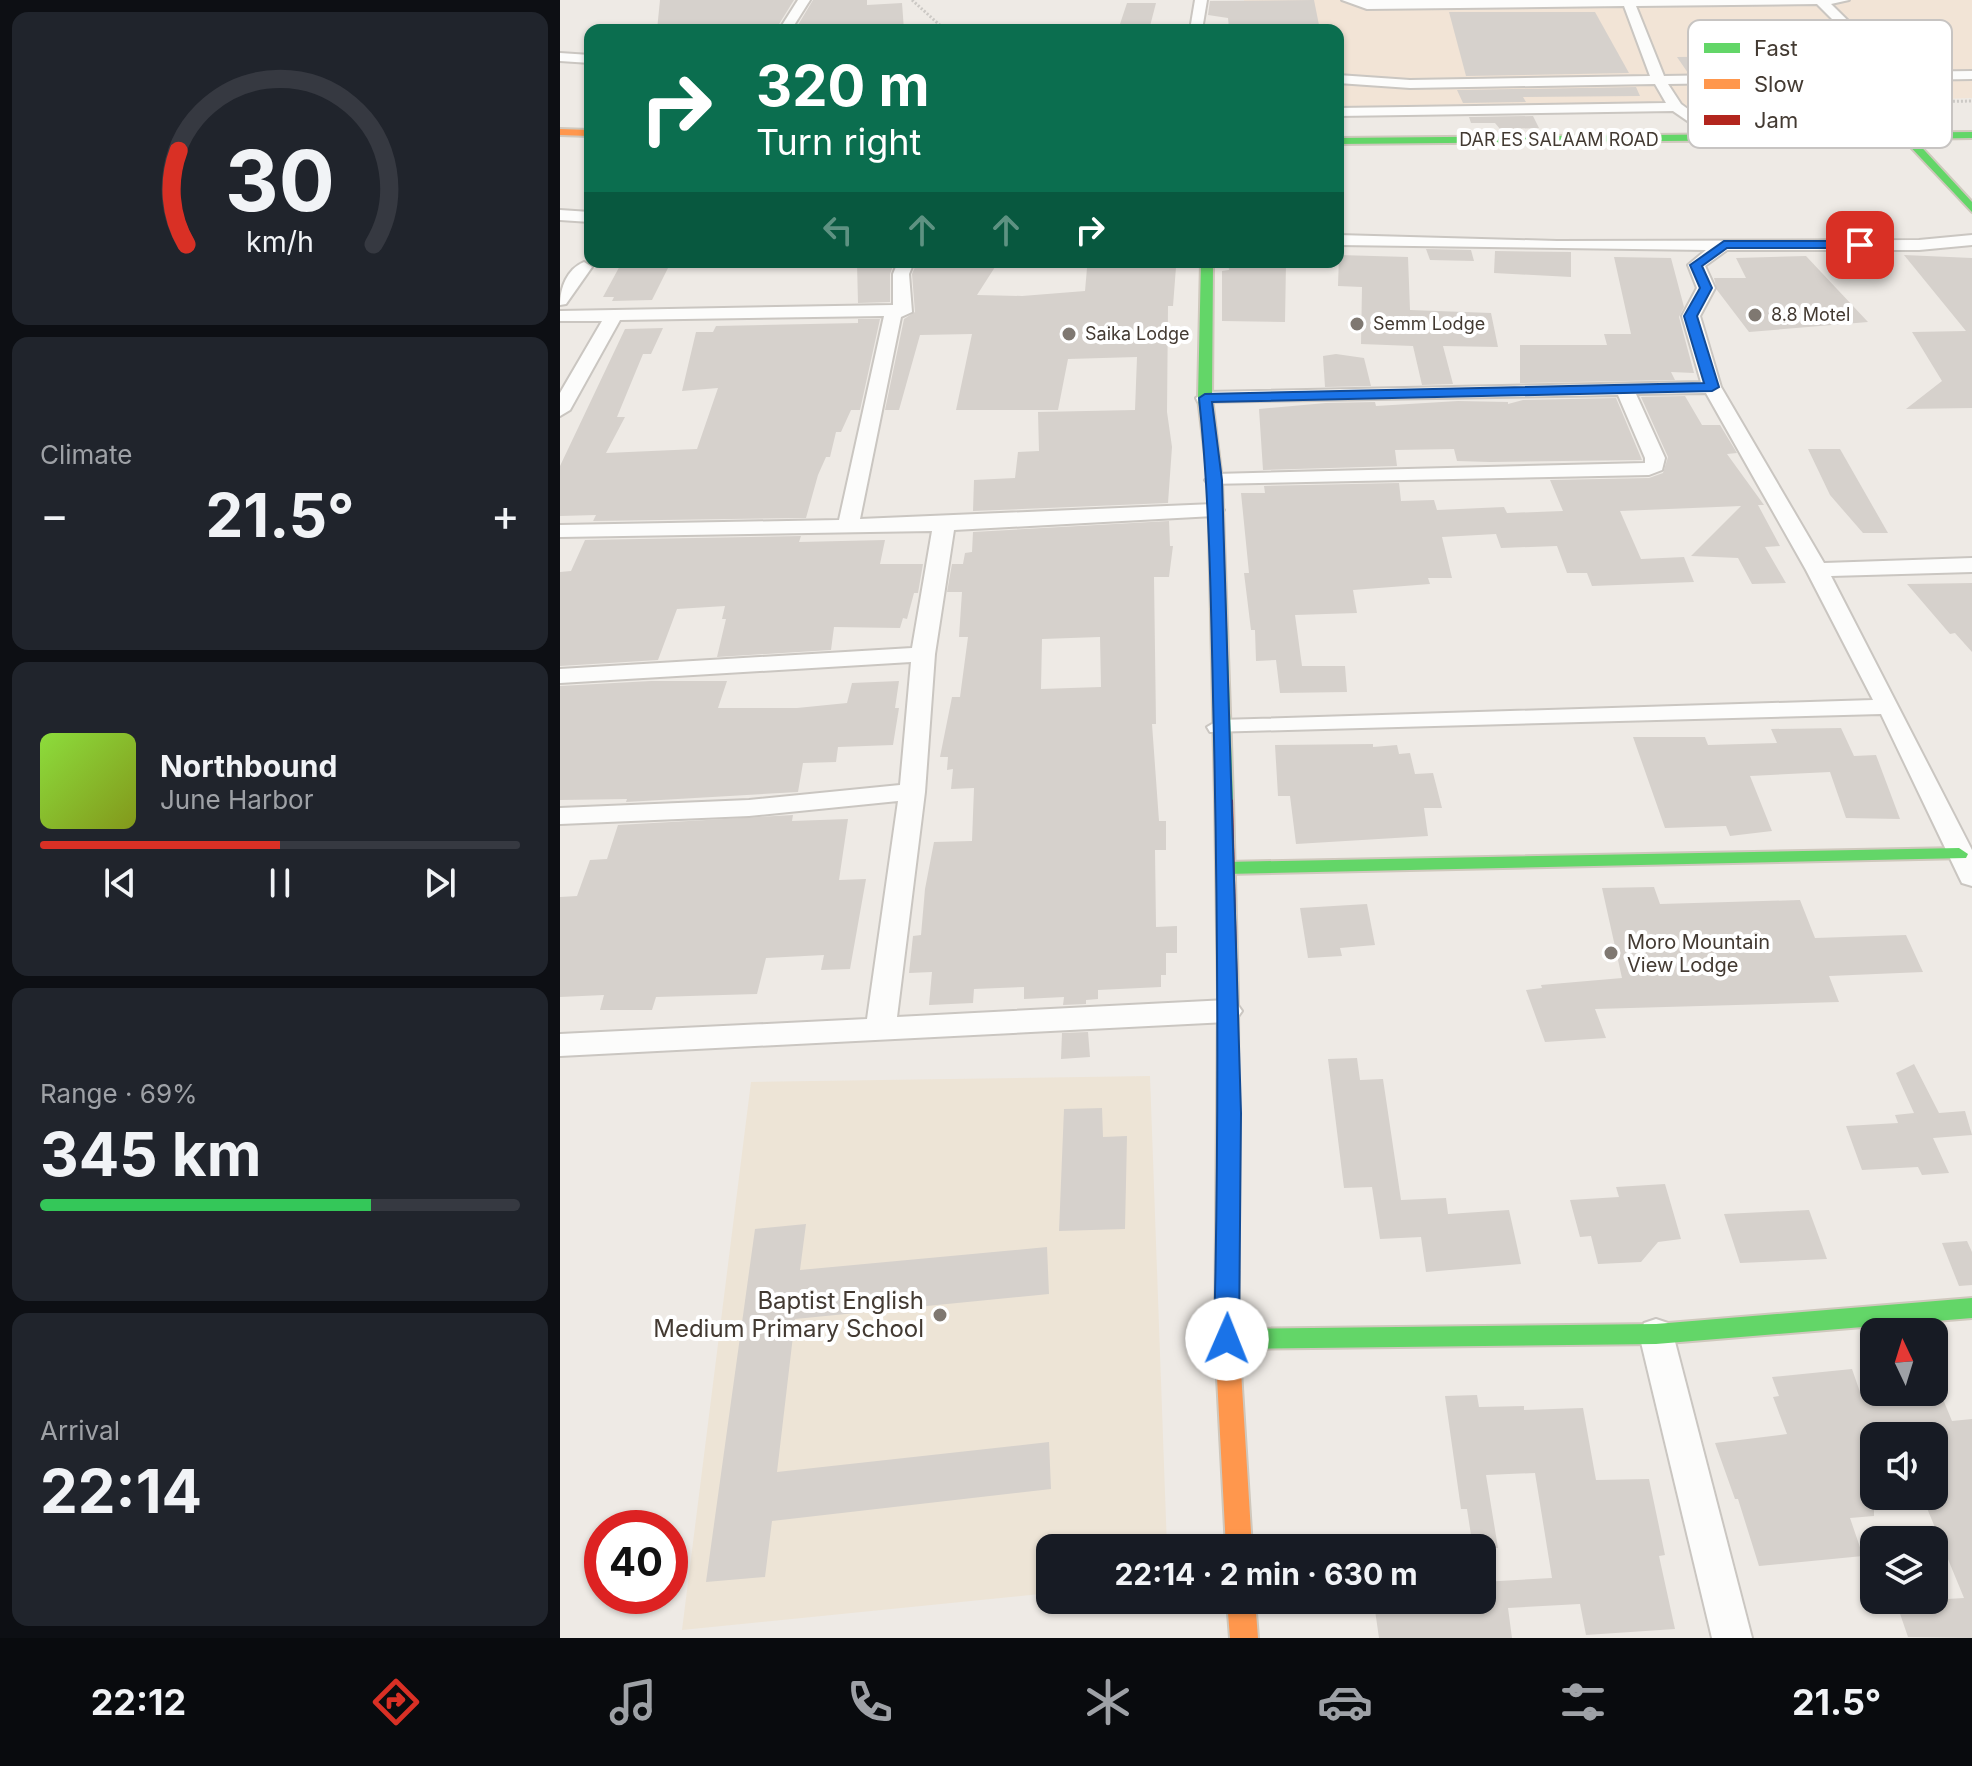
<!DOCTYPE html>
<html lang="en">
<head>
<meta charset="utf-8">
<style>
	:root { --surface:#171b24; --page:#20242c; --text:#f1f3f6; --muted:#9ea1a6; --line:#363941; --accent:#d93025 }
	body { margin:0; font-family:Inter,sans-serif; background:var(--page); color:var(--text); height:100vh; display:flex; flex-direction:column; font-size:30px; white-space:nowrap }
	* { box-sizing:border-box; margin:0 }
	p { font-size:26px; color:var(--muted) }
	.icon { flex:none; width:44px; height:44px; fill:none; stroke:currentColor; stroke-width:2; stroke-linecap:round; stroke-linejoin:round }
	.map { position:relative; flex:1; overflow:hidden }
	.drawer { display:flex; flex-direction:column; gap:12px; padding:12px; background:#0d0f14; width:560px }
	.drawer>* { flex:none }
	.hud { position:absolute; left:24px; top:24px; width:760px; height:244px; border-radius:16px; box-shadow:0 2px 6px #0004; background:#0b6e4f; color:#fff; overflow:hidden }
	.needle { width:52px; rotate:356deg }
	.fabs { position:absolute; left:1300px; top:1318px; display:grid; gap:16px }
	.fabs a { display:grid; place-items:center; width:88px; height:88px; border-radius:16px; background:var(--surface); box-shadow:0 2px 6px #0004; font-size:40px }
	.speed { position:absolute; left:24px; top:1510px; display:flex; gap:16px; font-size:40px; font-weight:700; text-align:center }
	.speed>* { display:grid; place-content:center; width:104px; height:104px; border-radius:50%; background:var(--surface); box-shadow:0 2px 6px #0004; line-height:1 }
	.speed .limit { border:12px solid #d22; background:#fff; color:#111 }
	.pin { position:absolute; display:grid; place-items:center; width:68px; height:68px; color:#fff; margin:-34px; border-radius:16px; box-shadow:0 4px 12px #0006 }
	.me { position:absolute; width:88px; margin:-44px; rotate:1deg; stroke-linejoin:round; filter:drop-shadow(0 0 6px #0008) }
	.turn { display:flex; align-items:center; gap:28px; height:168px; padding:0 40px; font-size:36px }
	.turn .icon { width:104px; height:104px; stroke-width:2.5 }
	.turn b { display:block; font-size:56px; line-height:68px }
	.lanes { display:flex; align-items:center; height:76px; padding:0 40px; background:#0003; justify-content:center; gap:40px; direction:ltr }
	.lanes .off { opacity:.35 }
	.big { font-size:60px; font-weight:700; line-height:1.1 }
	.drawer .card { flex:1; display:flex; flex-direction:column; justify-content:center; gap:12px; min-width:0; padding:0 28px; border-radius:16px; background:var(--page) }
	.drawer .dial { align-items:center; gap:0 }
	.dial svg { height:208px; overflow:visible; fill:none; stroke:var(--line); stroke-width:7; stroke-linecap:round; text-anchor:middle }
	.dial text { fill:var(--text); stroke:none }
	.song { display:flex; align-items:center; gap:24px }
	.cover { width:96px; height:96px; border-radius:12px; background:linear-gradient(135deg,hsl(90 70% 55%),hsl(70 70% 35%)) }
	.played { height:8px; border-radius:4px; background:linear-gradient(90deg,var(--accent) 50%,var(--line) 50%) }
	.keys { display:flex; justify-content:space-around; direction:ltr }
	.heat { display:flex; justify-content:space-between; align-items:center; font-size:44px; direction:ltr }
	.charge { height:12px; border-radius:6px; background:linear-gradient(90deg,#34c759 69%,var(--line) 0) }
	.trip { position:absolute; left:476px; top:1534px; width:460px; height:80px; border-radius:16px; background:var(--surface); box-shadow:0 2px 6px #0004; font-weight:700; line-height:80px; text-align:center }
	.tab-bar { display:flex; height:128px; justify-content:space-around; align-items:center; background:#090b0e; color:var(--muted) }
	.tab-bar .icon { width:56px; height:56px }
	.tab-bar .selected { color:var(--accent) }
	.tab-bar b { font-size:36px; color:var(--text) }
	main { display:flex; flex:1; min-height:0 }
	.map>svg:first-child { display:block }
</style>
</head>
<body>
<main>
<section class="drawer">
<div class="card dial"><svg viewBox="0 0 100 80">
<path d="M14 69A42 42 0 1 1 86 69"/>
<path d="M14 69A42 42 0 0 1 11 33" stroke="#d93025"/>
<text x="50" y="56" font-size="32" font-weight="700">30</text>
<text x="50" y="72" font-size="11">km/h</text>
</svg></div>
<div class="card"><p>Climate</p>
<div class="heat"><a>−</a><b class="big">21.5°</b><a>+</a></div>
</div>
<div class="card">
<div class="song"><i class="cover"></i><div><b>Northbound</b><p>June Harbor</p></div></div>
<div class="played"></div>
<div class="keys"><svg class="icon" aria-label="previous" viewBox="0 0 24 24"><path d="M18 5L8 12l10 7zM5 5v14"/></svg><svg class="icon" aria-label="pause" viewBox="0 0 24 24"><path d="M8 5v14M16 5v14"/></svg><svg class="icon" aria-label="next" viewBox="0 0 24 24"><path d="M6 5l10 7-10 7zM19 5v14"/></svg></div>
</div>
<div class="card"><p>Range · 69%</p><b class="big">345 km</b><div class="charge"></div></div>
<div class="card"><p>Arrival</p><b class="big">22:14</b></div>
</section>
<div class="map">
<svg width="1412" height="1638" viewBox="0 0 1412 1638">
	<rect width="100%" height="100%" fill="#eeeae5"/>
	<!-- commercial -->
	<path fill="#f2e4d6" d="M684,0H1412V98L778,117V30H691Z"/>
	<!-- education -->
	<path fill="#ede4d6" d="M590,1076L607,1548H490V1593L122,1630L191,1082Z"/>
	<!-- building -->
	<g fill="#d6d1cc" fill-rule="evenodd">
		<path d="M100,0H234L216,29L97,30Z"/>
		<path d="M253,0H307V5L342,3L344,30H235Z"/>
		<path d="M754,0L760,30H729L696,24L694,29L669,28L668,18L648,15L650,1Z"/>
		<path d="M567,3H596L589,30H558Z"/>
		<path d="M889,12H1035L1069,73L906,76Z"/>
		<path d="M1227,56L1239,71L1128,73L1117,57Z"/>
		<path d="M1076,87L1080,96L963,97L966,102L903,103L897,90Z"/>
		<path d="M973,116L979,128L940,129L935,123H911L909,117Z"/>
		<path d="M866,249L911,250L914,261L870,260Z"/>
		<path d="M935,251L1011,252V277L934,273Z"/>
		<path d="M779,255L848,257L850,310L931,313L938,347L883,346L893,384L862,385L853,346L801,344L802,287L778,286Z"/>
		<path d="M1344,255L1412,258V408L1346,409L1382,381L1352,332L1406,331Z"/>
		<path d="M1246,256L1308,322L1189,332L1157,290L1154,278H1186L1176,258Z"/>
		<path d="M1054,257L1111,258L1124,307L1119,317L1134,373L1111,372L1115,380L960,383V345H1047L1044,334H1071Z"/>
		<path d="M62,262H111L92,300L52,301L54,297H43Z"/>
		<path d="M357,262L435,267L417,295L462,296L525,291L527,268L616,267L613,306H608L607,412L612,447L608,503L413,511L414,480L455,478L458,452L479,451L478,412L575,410L577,357L508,359L498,410H396L412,334L360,335L339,410H325L344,319L355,312L352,274Z"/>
		<path d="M668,262H726L725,322L662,321V271L669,270Z"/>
		<path d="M297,263H334L330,274V302L298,303Z"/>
		<path d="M298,319H320L300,410H291L281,432H276L270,457H266L258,475L246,518L33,521L36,515L0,516V466L65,329L103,328L91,354H83L57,417H65L46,453L137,449L158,388L122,391L136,332H153L156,326L298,323Z"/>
		<path d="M776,354L804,358L811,386L765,387L763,356Z"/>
		<path d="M1125,396L1142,425H1160L1177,453L1167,454L1204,505H1198L1220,546L1205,547L1226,583L1192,584L1178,558L1131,556L1181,506L1060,511L1081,559L1124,557L1134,582L1032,586L1027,573H1007L997,546L941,548L936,534L882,537L892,578H868L870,584L793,590L797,613L735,615L742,666H785L787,692L720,693L716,660L696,661L695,630H691L684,573H689L681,493H705L704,486L839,483L841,501L874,500L877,510L944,507L947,513L1003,511L990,480L1089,478L1103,473L1108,457L1081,397Z"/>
		<path d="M1056,398L1082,460L930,462L897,461L894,449L835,450L837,466L703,470L699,409L766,403L815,402L816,406L898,401L948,402V404L963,400Z"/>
		<path d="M1248,449H1280L1328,533H1303L1270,495Z"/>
		<path d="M609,521L610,546H613L609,577H594L596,724H592L599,821H606V850H595L596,927L617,926V953H606V975H601V987L538,990V999L526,1000V1004L503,1005L504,997L464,999V987L414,989L413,1003L369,1005L372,972L349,973L353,936L361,935L365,889L374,842L412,841L414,788L391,789L393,769L387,770L388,757H380L392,697H400L408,637H399L402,592H387L392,564H403L405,553L412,552L413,532ZM540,637L541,687L481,689L482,639Z"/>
		<path d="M241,536L239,542L325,540L320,564H363L358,593H354L347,619L343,618L340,628L274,627L271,650L157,657L166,619H162L165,606L117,609L98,660L0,666V572L11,571L25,540Z"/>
		<path d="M1412,583V652L1395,633L1390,634L1347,584Z"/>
		<path d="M91,681H167L158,708H237L287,703L292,683L339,681L335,708H339L333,745L278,747L276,762L243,763L238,792L66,802L67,799L0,800V686Z"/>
		<path d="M1281,728L1294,756L1316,755L1340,819L1286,818L1270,772L1190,776L1212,831L1170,836L1166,826L1105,828L1073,737H1145L1148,745L1217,743L1211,729Z"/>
		<path d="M813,744V747L837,745L839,754L850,753L855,774L873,773L882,808H864L868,836L736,844L730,796H718L715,745Z"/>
		<path d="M233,815L232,821L288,819L279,880L306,879L290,969L261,970L264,955L206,958L197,994L96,997L92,1010H40L44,995L0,997V897L17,896L30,860L47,859L58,825Z"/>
		<path d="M1094,887L1100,904L1240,900L1255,938L1346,935L1363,972L1269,976L1279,1002L1035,1009L1046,1038L985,1042L966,990L982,988L981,985L1062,978L1042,888Z"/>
		<path d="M807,904L815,945L780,948L782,956L748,958L740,908Z"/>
		<path d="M528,1032L530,1057L501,1059L502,1033Z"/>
		<path d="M797,1058L800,1080L823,1079L841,1200L886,1198L888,1214L949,1210L961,1264L866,1272L861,1237L820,1239L812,1187L784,1188L768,1059Z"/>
		<path d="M1354,1064L1379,1113L1405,1111L1412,1135L1373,1138L1389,1173L1362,1175L1358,1167L1302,1170L1286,1126L1338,1123L1335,1115L1354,1113L1336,1073Z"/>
		<path d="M542,1108L543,1137L567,1136L565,1229L499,1231L504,1109Z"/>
		<path d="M1105,1184L1121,1239L1098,1242L1081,1262L1038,1264L1031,1236L1020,1237L1010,1200L1059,1197L1056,1187Z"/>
		<path d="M1249,1210L1267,1259L1180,1263L1164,1214Z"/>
		<path d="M246,1224L240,1270L487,1247L489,1294L235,1319L217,1472L489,1442L491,1489L212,1521L205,1577L146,1582L195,1229Z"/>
		<path d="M1407,1241L1412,1252V1285L1399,1286L1382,1243Z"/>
		<path d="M1292,1369L1300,1392H1380L1392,1421L1412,1419V1638L1348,1637L1336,1602L1404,1598L1362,1496H1374V1436H1314V1516L1290,1518L1303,1556L1199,1566L1178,1499H1175L1155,1443L1227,1434L1213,1397L1219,1396L1212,1377Z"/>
		<path d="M917,1395L919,1407L964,1406V1410L1023,1408L1036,1480L1089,1479L1105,1555L1099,1556L1115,1629L1026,1635L1020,1604L948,1608L952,1638H819L814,1603L922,1600V1582L992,1578L975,1473L926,1475L938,1548H913L907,1509H901L885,1396Z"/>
	</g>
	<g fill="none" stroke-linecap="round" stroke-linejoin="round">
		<!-- street casing -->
		<g stroke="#cac6c1" stroke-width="4">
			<g id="street">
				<path d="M238,0H250L231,30H219Z"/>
				<path d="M635,0H647L642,30H630Z"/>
				<path d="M782,0H1289L1271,4L1340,72L1412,71V79L1108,84L1121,104L1166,137L1168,140L1161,144L1113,111L778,116V108L1106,103L1095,84L850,88L778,83V75L850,80L1090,76L1064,6L807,9ZM1257,4L1325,72L1104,76L1076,6Z"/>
				<path d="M0,53L30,55V63L0,61Z"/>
				<path d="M0,210L30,212V222L0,220Z"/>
				<path d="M778,235L997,241L1359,240L1412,235V245L1359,250H1167L1145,266L1155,288L1140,316L1161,387L1264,563L1412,558V572L1271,576L1412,850V886L1402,883L1399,877L1321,714L650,732L647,727L659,720L1313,700L1246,570L1146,393L1076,394L1105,458L1102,470L1089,475L648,484L645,480L655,474L1085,463V458L1058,395L638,402L636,398L645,392L1141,382L1122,316L1137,288L1128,265L1146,250L778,245Z"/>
				<path d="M24,262L32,267L6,304L0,305C0,288 7,269 24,262Z"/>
				<path d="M338,262H354L349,274L352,312L341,317L300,519L654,504L664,510L654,516L394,530L375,654L365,792L337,1017L667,1000L677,1004L682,1011L677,1018L667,1022L0,1056V1034L307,1019L338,801L189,816L0,824V808L189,800L340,785L351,662L0,683V669L352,648L372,531L0,537V525L279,520L324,316L60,320L10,410L0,416V393L42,321H0V311L333,305V274Z"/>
				<path d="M1096,1319L1108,1323L1113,1334L1192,1638H1152L1079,1334L1084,1323Z"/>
			</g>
		</g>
		<!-- fast casing -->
		<g stroke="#cfc8bd" stroke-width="4">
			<g id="fast">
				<path d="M1412,132V138L1354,139L1412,202V212L1343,139L778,144V138Z"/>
				<path d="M641,262H653L652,398L662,480L673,800L664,806L655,800L648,480L638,398Z"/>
				<path d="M1399,848L1408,854L1406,858L666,874L657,868L666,862Z"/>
				<path d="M1412,1298V1318L1096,1344L667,1349L658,1346L655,1339L658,1332L667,1329L1096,1324Z"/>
			</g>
		</g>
		<!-- slow casing -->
		<g stroke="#cfc8bd" stroke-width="4">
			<g id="slow">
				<path d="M0,129L30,130V136L0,135Z"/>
				<path d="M668,990L675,992L678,997L679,1339L692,1548H666L655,1339L658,997L661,992Z"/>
				<path d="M667,1600H695L698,1638H670Z"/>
			</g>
		</g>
		<!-- jam casing -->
		<g stroke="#cfc8bd" stroke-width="4">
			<path id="jam" d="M664,794L673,800L678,997L675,1002H661L658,997L655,800Z"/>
		</g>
		<!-- path -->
		<g stroke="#ccc9c5" stroke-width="3" stroke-dasharray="2 2" stroke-linecap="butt">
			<path d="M352,0L383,28L378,30"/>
			<path d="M1149,106L1412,101"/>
		</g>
		<!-- street -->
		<use href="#street" fill="#fcfcfb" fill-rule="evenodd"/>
		<!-- fast -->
		<use href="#fast" fill="#63d668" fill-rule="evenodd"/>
		<!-- slow -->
		<use href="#slow" fill="#ff974d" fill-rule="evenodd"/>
		<!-- jam -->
		<use href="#jam" fill="#b3261e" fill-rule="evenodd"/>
	</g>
	<!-- route -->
	<path fill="#1a73e8" stroke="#114b97" stroke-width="2" d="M1164,241H1300L1306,245L1300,248H1167L1142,266L1152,288L1137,316L1159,387L1152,391L652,402L662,480L681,1113L679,1339L675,1346L667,1349L658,1346L654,1339C659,1138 658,938 654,738C651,624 651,511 639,398L645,394L1144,383L1124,316L1140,288L1130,265Z"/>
	<!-- markers -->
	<g fill="#7f7871" stroke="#fff" stroke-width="3">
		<circle cx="1195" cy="315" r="8"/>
		<circle cx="797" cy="324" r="8"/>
		<circle cx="509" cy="334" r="8"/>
		<circle cx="1051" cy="953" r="8"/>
		<circle cx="380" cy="1315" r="8"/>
	</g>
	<g text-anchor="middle" stroke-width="8" stroke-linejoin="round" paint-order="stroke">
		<!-- far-street labels -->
		<g font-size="18" fill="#433a32" stroke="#fff">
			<text x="999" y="146">DAR ES SALAAM ROAD</text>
		</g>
		<!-- far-poi labels -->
		<g font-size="18" fill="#433a32" stroke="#fff" text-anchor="start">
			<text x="1211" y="321">8.8 Motel</text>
			<text x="813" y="330">Semm Lodge</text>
			<text x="525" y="340">Saika Lodge</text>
		</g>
		<!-- poi labels -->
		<g font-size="20" fill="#433a32" stroke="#fff" text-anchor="start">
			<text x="1067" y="949">Moro Mountain<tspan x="1067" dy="23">View Lodge</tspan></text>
		</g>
		<!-- near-poi labels -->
		<g font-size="24" fill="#433a32" stroke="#fff" text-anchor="end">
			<text x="364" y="1309">Baptist English<tspan x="364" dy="28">Medium Primary School</tspan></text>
		</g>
	</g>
	<!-- legend -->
	<rect x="1128" y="20" width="264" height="128" rx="12" fill="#fff" stroke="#c7c4c2" stroke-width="2"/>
	<rect x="1144" y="43" width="36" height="10" fill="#63d668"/>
	<rect x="1144" y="79" width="36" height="10" fill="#ff974d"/>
	<rect x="1144" y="115" width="36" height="10" fill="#b3261e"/>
	<g font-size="22" fill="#433a32">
		<text x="1194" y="56">Fast</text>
		<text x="1194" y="92">Slow</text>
		<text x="1194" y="128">Jam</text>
	</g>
</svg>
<div class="fabs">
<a><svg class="needle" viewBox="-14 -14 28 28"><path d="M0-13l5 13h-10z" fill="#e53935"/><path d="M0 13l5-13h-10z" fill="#9ea1a6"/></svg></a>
<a><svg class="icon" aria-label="sound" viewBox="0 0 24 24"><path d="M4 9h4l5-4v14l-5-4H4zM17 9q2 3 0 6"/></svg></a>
<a><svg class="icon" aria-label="layers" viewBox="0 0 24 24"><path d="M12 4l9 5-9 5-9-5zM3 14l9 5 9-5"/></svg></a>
</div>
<div class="speed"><div class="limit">40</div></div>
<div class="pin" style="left:1300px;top:245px;background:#d93025"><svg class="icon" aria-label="arrive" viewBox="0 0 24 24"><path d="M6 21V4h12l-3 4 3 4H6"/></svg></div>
<svg class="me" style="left:667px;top:1339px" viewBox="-20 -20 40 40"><circle r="19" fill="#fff"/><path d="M0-13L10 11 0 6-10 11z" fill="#1a73e8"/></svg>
<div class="trip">22:14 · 2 min · 630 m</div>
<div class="hud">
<div class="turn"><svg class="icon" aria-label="right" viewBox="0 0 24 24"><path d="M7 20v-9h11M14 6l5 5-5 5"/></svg><div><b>320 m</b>Turn right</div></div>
<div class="lanes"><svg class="icon off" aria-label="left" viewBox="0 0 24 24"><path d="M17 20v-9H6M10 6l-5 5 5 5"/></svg><svg class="icon off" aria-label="ahead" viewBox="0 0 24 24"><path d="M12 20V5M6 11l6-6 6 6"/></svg><svg class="icon off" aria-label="ahead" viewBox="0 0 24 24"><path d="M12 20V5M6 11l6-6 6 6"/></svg><svg class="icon" aria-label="right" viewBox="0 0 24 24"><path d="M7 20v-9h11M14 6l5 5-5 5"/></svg></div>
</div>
</div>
</main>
<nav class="tab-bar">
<b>22:12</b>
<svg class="icon selected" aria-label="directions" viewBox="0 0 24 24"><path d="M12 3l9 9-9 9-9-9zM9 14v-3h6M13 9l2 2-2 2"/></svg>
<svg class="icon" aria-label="music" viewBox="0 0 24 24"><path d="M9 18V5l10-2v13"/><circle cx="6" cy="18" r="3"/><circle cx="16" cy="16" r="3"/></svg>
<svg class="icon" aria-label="phone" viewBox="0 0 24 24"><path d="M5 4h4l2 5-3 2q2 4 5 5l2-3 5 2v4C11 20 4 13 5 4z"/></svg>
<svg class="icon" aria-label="climate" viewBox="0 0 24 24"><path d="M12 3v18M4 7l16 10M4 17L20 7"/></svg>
<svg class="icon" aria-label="car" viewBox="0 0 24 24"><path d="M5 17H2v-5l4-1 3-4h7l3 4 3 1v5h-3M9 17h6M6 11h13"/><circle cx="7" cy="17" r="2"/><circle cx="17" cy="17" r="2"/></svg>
<svg class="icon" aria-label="filters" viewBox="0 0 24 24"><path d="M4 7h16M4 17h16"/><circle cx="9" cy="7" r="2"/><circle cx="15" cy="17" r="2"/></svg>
<b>21.5°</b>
</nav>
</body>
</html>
